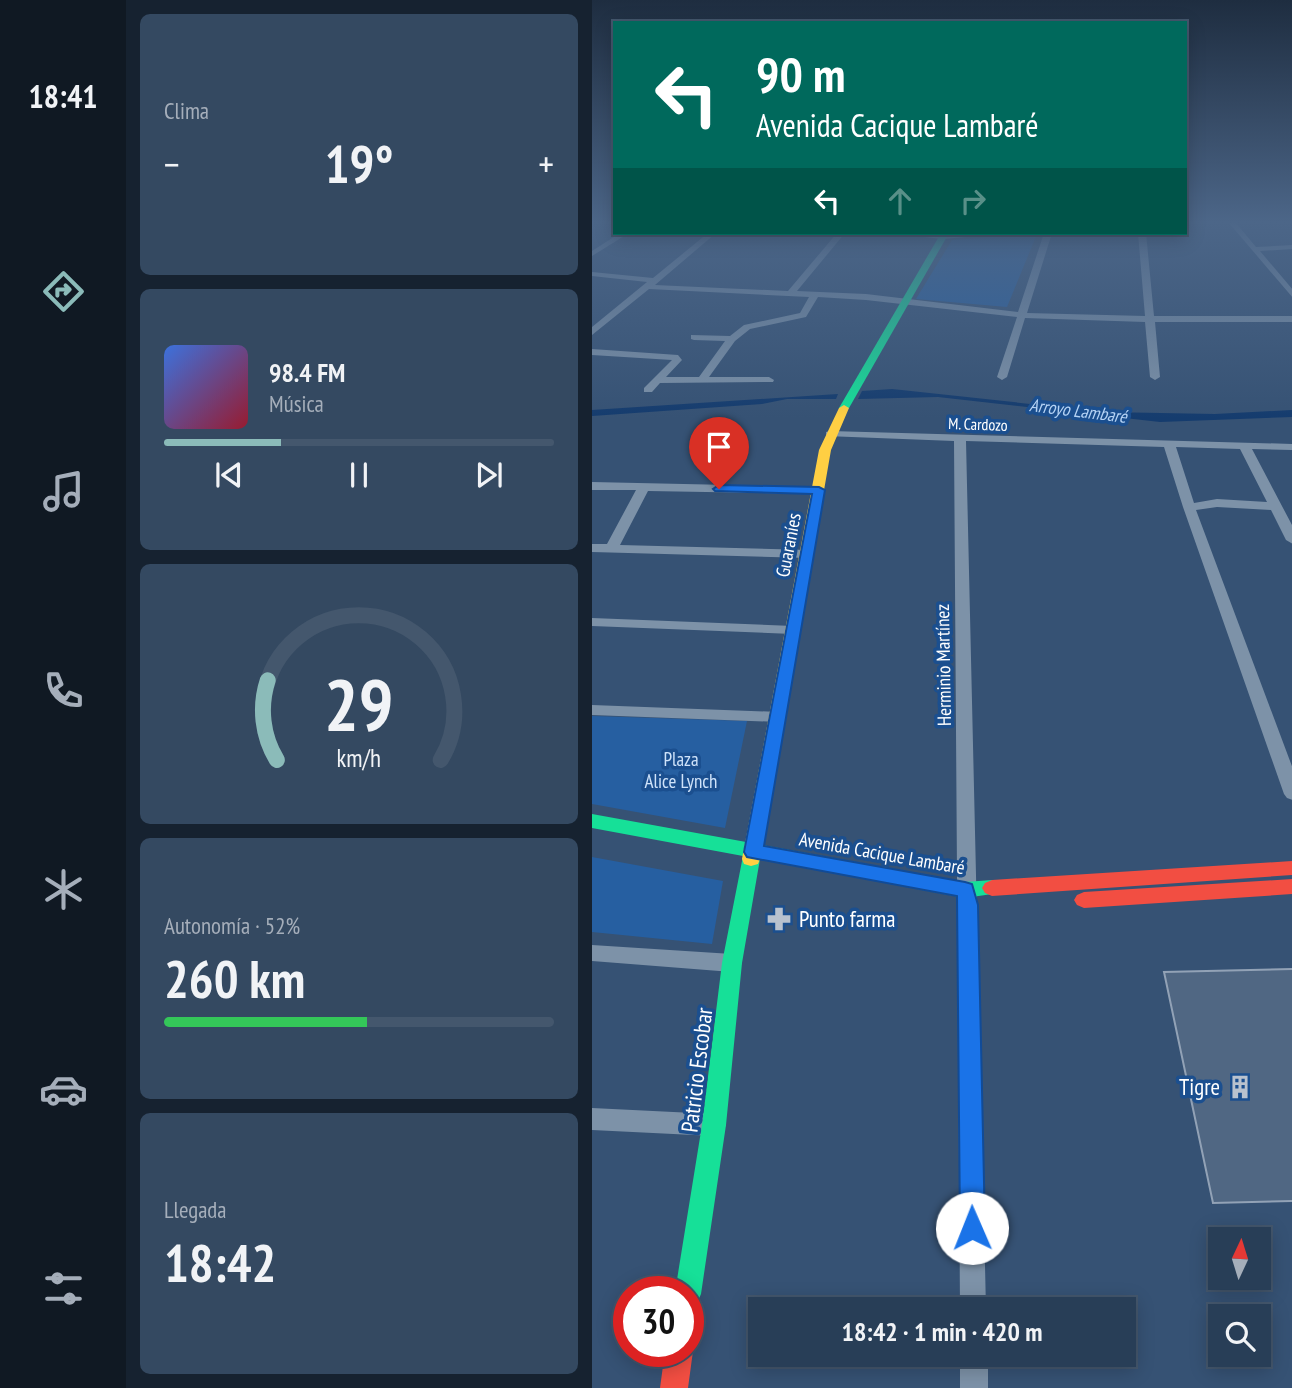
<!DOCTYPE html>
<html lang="es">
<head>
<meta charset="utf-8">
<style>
	:root { --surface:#283e57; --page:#344961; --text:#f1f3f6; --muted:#a5aeba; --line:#44576d; --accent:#8bbbb9 }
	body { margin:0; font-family:"PT Sans Narrow",sans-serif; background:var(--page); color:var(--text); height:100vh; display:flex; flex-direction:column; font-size:26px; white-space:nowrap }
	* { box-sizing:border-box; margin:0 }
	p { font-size:23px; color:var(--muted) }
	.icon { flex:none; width:38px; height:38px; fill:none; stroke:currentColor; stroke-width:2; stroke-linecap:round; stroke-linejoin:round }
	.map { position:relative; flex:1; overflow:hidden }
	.panel { display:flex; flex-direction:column; gap:14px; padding:14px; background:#162230; width:466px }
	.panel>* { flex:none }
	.banner { position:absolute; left:21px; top:21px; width:574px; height:214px; border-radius:0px; box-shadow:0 4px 18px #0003,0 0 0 2px var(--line); background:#00695c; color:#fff; overflow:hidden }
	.needle { width:46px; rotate:4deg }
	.tools { position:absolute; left:616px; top:1227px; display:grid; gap:14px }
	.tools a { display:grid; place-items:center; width:63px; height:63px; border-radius:0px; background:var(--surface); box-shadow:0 4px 18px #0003,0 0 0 2px var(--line); font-size:35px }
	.speed { position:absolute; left:21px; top:1276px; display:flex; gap:14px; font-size:35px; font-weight:700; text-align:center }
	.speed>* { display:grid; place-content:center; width:91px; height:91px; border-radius:50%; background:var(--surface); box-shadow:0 4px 18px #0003,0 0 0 2px var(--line); line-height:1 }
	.speed .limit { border:10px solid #d22; background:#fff; color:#111 }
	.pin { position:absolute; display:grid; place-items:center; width:60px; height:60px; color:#fff; margin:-72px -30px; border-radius:50% 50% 50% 0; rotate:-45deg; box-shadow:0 0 7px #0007 }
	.pin .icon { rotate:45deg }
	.me { position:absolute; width:77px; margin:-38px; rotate:359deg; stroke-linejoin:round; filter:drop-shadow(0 0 5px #0008) }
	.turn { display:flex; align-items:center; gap:24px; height:147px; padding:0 28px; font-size:32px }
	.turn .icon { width:91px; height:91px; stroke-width:2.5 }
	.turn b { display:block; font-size:49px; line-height:60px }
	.lanes { display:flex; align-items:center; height:66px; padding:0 28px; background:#0003; justify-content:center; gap:35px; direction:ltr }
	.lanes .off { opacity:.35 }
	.big { font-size:52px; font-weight:700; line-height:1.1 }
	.panel .card { flex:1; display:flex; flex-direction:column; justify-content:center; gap:10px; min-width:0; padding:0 24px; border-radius:10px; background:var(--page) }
	.panel .dial { align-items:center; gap:0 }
	.dial svg { height:182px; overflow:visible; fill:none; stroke:var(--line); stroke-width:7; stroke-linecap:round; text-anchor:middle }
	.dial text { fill:var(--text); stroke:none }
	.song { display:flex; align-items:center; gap:21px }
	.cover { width:84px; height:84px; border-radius:10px; background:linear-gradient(135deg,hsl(220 70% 55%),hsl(350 70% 35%)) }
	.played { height:7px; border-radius:4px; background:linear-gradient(90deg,var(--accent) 30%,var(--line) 30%) }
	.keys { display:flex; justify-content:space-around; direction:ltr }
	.heat { display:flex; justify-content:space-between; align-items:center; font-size:38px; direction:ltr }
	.charge { height:10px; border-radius:5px; background:linear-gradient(90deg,#34c759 52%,var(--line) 0) }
	.trip { position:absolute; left:156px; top:1297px; width:388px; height:70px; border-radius:0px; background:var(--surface); box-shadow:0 4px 18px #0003,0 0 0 2px var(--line); font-weight:700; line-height:70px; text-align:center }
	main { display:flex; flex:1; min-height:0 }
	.tabs { display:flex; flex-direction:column; width:126px; justify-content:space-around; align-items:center; background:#101923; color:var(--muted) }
	.tabs .icon { width:49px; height:49px }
	.tabs .current { color:var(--accent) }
	.tabs b { font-size:32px; color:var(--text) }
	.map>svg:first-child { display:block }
</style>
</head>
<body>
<main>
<nav class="tabs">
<b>18:41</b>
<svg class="icon current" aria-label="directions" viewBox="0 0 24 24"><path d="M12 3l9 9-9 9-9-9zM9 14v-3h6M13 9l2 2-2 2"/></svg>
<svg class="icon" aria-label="music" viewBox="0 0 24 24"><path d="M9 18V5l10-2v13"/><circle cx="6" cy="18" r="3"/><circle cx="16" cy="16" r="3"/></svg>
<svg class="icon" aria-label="phone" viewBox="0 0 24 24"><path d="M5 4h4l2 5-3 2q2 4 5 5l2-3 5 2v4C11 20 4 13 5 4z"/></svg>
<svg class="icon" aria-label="climate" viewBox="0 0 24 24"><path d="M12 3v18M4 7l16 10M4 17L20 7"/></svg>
<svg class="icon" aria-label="car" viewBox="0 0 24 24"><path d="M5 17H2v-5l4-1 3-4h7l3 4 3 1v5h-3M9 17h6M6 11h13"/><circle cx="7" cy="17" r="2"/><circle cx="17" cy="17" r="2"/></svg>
<svg class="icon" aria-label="filters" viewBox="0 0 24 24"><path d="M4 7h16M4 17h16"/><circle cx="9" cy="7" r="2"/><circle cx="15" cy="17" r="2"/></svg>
</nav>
<section class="panel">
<div class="card"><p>Clima</p>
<div class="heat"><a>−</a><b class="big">19°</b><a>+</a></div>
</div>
<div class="card">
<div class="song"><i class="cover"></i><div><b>98.4 FM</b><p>Música</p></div></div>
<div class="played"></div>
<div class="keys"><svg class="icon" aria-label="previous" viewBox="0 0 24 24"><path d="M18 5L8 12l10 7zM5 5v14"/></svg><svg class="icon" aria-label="pause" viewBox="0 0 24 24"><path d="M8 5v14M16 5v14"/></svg><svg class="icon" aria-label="next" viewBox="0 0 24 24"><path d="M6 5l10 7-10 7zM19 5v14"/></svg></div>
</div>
<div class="card dial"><svg viewBox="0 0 100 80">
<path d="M14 69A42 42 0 1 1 86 69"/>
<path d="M14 69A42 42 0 0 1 10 34" stroke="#8bbbb9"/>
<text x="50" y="56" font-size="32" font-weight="700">29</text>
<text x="50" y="72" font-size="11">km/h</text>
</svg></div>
<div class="card"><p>Autonomía · 52%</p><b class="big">260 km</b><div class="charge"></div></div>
<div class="card"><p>Llegada</p><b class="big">18:42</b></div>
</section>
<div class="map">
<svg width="701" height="1388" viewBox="0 0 701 1388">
	<rect width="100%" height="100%" fill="#365274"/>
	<!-- green -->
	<g fill="#265fa1">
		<path d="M445,234L415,307L324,299L360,240Z"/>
		<path d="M0,716L155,721L133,828L0,804Z"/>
		<path d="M0,857L131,881L120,944L0,932Z"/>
	</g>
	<!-- water -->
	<g fill="#153c6e">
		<path d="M300,389L513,412L623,414L700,410V417L568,422L346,397L266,399L270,391Z"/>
		<path d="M246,394L244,399H195L170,404L0,416V410Z"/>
	</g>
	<!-- building -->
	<path fill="#506783" stroke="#92a2b6" stroke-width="2" d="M701,969V1201L621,1203L572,972Z"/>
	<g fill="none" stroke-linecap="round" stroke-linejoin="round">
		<!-- street -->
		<g fill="#7d92a8" fill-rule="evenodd">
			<path d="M637,223H644L664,247L701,245V249L668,251L701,290V298Z"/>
			<path d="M28,233H37L0,256V251Z"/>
			<path d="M116,233H124L63,285L196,291L245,233H253L205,291L274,294L426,312L452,233H460L435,313L553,316L546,233H554L562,316H701V322H563L568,377L563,380L558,377L553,322L433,318L415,377L410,380L405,377L425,317L274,300L226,297L214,317L158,329L143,341L117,377H177L182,380L181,382L68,383L60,392H52V388L80,360L0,355V349L86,355L90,360L74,377H107L133,341L102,340L99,339V335L138,336L152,325L208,313L217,297L57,289L0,335V327L55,282L0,276V272L61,278Z"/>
			<path d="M292,233H422L351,239Z"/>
			<path d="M238,431L701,444V450L660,449L701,527V544L694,540L679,510L625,507L604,510L701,769V800L695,798L692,794L591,507L572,447L374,441L394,1309H368L362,441L234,436V432ZM584,447L648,449L675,502L625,499L602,503Z"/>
			<path d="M0,482L231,487V493L227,494L56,491L28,545L216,550L223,554L216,558L0,552V544H15L44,490H0Z"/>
			<path d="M0,618L201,626L208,630L201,634L0,626Z"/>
			<path d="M0,705L187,712L195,717L187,722L0,715Z"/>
			<path d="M0,945L140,954L147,957L150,963L147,969L140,972L0,961Z"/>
			<path d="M0,1108L122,1114L130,1117L134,1125L130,1133L122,1136L0,1130Z"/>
			<rect x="368" y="1354" width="28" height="34"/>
		</g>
		<!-- fast -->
		<g fill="#16e098" fill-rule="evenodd">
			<path d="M349,233H357L257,408L248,410L247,408Z"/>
			<path d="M0,814L373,882L400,880L407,883L410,888L407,893L373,898L168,859L150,963L134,1125L109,1294L105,1303L96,1307V1292H83L110,1125L130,963L151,856L0,828Z"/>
		</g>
		<!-- slow -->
		<path fill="#ffcf43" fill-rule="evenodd" d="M252,405L257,408L239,450L168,859L166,864L159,866L152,864L150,859L227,450L247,408Z"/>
		<!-- jam -->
		<g fill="#f24e42" fill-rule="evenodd">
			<path d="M701,861V875L400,896L393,893L390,888L393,883L400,880Z"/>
			<path d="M701,879V894L492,908L485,905L482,900L485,895L492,892Z"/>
			<path d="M97,1341L101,1351L96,1388H68L73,1351H96Z"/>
		</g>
	</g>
	<!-- sky -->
	<linearGradient id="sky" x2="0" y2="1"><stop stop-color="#1e2d40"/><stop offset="0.53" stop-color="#4c6688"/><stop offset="1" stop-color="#4c6688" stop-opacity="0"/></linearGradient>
	<rect width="701" height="418" fill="url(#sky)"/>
	<!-- route -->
	<path fill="#1a73e8" stroke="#114b97" stroke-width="2" d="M127,485L227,487L233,490L172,846L373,882L380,884L386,905L393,1228L389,1237L380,1241L371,1237L368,1228L365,896L155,857L152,852L220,494L123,491L121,489Z"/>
	<!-- icons -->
	<defs>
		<g id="pharmacy-bare" transform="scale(1.89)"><path d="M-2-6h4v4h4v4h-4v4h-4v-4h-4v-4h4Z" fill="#b9c2ce" stroke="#1b4f8f" stroke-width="2.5" paint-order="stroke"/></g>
		<g id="building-bare" transform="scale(1.89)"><path d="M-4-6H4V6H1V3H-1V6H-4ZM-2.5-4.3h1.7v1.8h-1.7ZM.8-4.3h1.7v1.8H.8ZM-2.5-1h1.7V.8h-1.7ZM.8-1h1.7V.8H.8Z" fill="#b9c2ce" stroke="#1b4f8f" stroke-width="2.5" paint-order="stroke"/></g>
	</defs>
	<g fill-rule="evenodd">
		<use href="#pharmacy-bare" x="187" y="919"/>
		<use href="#building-bare" x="648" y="1087"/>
	</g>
	<g text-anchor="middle" stroke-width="7" stroke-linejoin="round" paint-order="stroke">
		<!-- far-street labels -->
		<g font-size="16" fill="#fff" stroke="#1b4f8f">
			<text transform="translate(386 424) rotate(2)" y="6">M. Cardozo</text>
		</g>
		<!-- far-water labels -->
		<g font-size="18" font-style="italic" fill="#b5d3f5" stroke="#1b4f8f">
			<text transform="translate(486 411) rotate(7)" y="6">Arroyo Lambaré</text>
		</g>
		<!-- street labels -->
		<g font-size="19" fill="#fff" stroke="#1b4f8f">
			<text transform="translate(196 545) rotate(-79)" y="7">Guaraníes</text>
			<text transform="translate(351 665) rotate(-91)" y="7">Herminio Martínez</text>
			<text transform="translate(290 853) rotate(10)" y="7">Avenida Cacique Lambaré</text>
		</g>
		<!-- park labels -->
		<g font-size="19" fill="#cfe3fa" stroke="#1b4f8f">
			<text x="89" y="766">Plaza<tspan x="89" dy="22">Alice Lynch</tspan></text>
		</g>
		<!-- near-poi labels -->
		<g font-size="23" fill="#fff" stroke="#1b4f8f" text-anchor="start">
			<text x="207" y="927">Punto farma</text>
			<text x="628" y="1095" text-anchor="end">Tigre</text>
		</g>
		<!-- near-street labels -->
		<g font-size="23" fill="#fff" stroke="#1b4f8f">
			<text transform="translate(105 1070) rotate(-83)" y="8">Patricio Escobar</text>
		</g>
	</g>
</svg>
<div class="tools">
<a><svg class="needle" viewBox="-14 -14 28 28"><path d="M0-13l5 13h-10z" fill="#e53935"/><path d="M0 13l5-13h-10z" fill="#a5aeba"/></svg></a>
<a><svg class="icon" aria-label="search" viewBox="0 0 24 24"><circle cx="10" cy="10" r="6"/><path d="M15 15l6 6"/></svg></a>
</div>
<div class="speed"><div class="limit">30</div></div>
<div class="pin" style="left:127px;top:489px;background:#d93025"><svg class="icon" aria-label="arrive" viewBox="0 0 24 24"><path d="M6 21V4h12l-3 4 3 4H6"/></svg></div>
<svg class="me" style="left:380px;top:1228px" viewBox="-20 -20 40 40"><circle r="19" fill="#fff"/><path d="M0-13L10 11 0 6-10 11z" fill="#1a73e8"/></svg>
<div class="trip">18:42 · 1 min · 420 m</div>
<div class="banner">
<div class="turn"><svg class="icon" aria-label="left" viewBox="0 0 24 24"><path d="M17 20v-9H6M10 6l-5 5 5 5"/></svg><div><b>90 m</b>Avenida Cacique Lambaré</div></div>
<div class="lanes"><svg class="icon" aria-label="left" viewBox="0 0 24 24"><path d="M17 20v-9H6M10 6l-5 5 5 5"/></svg><svg class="icon off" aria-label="ahead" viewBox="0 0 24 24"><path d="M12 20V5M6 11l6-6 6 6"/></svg><svg class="icon off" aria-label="right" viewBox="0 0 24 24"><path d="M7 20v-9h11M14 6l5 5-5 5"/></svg></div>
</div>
</div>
</main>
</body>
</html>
